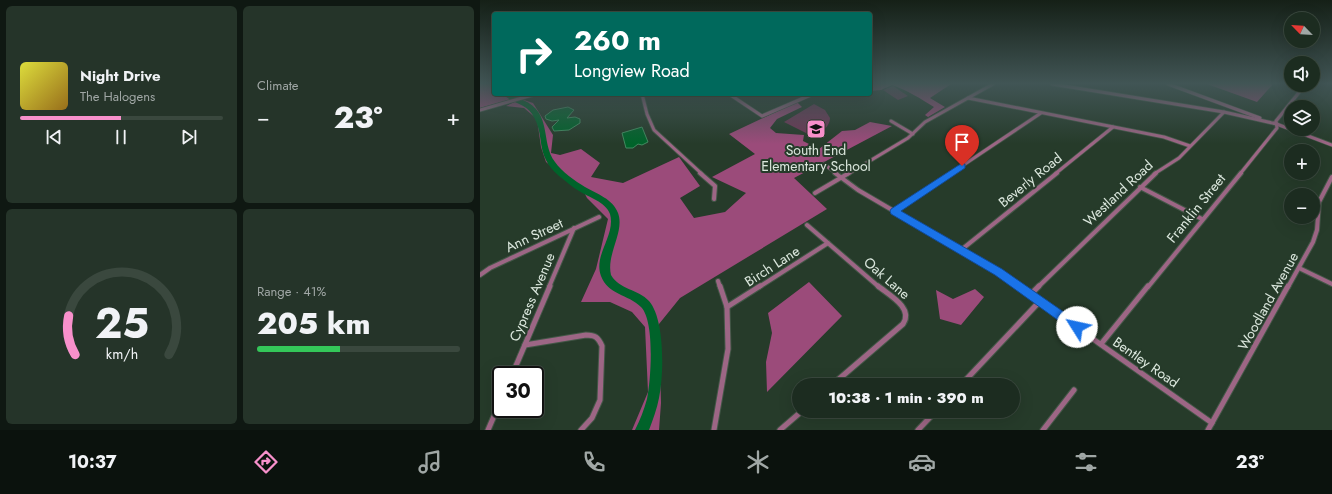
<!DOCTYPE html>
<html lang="en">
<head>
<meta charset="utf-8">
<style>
	:root { --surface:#1c2c20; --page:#253429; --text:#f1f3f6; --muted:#a0a7a5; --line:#3a483e; --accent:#f890cb }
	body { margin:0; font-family:Jost,sans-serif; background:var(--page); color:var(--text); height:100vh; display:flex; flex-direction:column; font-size:15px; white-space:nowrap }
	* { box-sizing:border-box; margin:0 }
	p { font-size:13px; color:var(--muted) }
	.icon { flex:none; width:22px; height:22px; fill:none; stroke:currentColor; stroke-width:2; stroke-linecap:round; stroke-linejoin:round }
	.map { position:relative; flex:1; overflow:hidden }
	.details { display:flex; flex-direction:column; gap:6px; padding:6px; background:#0f1812; width:480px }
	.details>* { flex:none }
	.top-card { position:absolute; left:12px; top:12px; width:380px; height:84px; border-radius:4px; box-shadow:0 4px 16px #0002,0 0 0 1px var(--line); background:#00695c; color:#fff; overflow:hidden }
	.needle { width:26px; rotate:295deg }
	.tools { position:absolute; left:804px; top:12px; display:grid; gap:8px }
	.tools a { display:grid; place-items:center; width:36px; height:36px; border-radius:50%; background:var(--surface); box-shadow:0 4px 16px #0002,0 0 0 1px var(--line); font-size:20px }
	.speed { position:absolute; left:12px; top:366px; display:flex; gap:8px; font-size:20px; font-weight:700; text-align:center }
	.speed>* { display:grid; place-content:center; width:52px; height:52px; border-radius:50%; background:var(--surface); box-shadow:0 4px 16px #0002,0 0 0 1px var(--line); line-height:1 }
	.speed .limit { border:2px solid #111; border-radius:6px; background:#fff; color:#111 }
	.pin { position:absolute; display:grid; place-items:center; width:34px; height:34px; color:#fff; margin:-41px -17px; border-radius:50% 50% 50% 0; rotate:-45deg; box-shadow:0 0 4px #0007 }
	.pin .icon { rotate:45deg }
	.me { position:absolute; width:44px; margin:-22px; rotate:305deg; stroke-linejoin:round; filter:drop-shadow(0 0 3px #0008) }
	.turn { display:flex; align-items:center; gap:14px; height:84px; padding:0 16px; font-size:18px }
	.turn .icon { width:52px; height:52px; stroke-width:2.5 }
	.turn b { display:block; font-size:28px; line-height:34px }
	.big { font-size:30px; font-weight:800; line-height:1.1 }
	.details .widget { flex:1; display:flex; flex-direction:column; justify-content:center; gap:6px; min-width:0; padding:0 14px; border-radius:6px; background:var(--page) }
	.details .dial { align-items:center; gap:0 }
	.dial svg { height:104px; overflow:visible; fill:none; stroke:var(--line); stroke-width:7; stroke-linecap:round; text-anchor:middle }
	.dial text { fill:var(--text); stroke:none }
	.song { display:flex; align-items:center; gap:12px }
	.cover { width:48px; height:48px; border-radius:6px; background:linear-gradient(135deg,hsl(60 70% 55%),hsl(40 70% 35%)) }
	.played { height:4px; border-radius:2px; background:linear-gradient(90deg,var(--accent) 50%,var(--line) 50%) }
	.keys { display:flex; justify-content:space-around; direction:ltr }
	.heat { display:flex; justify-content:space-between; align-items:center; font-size:22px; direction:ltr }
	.charge { height:6px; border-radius:3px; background:linear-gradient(90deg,#34c759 41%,var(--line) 0) }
	.details .tiles { flex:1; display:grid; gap:6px; grid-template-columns:repeat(2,1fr) }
	.trip { position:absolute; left:312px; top:378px; width:228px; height:40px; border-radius:20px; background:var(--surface); box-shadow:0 4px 16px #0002,0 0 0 1px var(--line); font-weight:800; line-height:40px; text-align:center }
	.menu { display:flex; height:64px; justify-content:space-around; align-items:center; background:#0b120d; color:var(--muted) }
	.menu .icon { width:28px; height:28px }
	.menu .selected { color:var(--accent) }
	.menu b { font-size:18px; color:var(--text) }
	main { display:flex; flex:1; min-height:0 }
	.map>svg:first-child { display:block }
</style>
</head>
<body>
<main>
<section class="details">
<div class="tiles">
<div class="widget">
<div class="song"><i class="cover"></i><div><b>Night Drive</b><p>The Halogens</p></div></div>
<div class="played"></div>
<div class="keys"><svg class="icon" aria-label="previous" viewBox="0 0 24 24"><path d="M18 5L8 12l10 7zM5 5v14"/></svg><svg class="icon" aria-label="pause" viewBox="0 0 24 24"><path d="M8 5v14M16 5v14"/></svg><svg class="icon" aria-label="next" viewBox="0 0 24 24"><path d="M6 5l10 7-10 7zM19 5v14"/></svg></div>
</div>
<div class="widget"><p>Climate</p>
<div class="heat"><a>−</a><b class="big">23°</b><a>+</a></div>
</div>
<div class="widget dial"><svg viewBox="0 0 100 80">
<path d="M14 69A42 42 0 1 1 86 69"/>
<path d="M14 69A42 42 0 0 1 9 39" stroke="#f890cb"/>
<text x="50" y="56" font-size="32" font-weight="700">25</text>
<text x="50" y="72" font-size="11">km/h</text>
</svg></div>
<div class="widget"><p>Range · 41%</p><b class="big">205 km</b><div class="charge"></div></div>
</div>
</section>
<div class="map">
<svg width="852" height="430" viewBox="0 0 852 430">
	<rect width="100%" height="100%" fill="#263b2a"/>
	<!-- green -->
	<g fill="#6e3857">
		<path d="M413,86L428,96L418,100L403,90Z"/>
		<path d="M334,104L345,110L350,118C350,127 341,132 334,137L304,122Z"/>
	</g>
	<!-- forest -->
	<g fill="#9b4b7a">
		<path d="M0,84H14V94H49L0,108Z"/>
		<path d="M390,84H471L450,98L465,107L448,117L445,115L454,107C441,99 427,90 412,85L401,90L390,91Z"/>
		<path d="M727,84H793L777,102Z"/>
		<path d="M41,99L53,103L73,135L71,153L80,155L101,149L120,163L111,177L143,183L199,157L220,186L200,198L214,218L245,212L266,193L232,177L275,154L249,134L317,102L322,107L297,119L290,128L296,133L324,135L323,141L339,149L362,131L375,130L390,122L412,126L314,178L347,209L200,298L179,324L181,403L179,430H152L168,392L165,327L152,312L130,302H101L116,269L128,219L107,198L105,194L66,162L61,147L57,119L44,108L26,106Z"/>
		<path d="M329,282L362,316L287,392L286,362L292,333L288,313Z"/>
		<path d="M495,289L504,297L481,325L460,319L456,290L473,299Z"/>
	</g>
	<!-- water -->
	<g fill="#00632a" stroke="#428b60">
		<path d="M88,107L94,110L87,118L95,117L100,119V123L89,130L74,131L72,127L79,120L72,121L66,119L65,116L73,110Z"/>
		<path d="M162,127L168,142L162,145L158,144L153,148H146L142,133Z"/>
	</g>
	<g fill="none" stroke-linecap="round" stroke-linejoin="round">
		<!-- river -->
		<path fill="#00632a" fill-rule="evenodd" d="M23,94C30,94 36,97 43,100C73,113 60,142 75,162C82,172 95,181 105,187C117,194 133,199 138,213C145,232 126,254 131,275C140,290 158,289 169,301C185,319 184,375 179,398C177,409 173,419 169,430H155C160,420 164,410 167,399C171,380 175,321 161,307C148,294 128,295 121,276C113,255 136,235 130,214C126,202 108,197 99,191C92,187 86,181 79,176C53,153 67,137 52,114C45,103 31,103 23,94Z"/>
		<!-- street-far2 casing -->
		<g stroke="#435747" stroke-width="4.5">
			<g id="street-far2">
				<path d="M572,84L744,112L797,124"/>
				<path d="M688,84L780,118"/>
				<path d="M162,94L167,114L174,130L222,174"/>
				<path d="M249,94L282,116L333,94"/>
				<path d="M488,98L684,137L710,146"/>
				<path d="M0,110L56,94"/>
				<path d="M411,121L433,134"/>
				<path d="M794,123L852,145"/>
				<path d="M344,164L357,174"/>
				<path d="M368,174L428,138L445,122L513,84"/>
				<path d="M470,174L561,113"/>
				<path d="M575,174L633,127"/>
				<path d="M674,174L699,158L744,112"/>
				<path d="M760,174L797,128L796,121L825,85"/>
			</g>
		</g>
		<!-- street-far1 casing -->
		<g stroke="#435747" stroke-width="6">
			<g id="street-far1">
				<path d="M220,173L235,186L234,199"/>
				<path d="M355,173L378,190L518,272L539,287"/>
				<path d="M660,187L722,219"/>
				<path d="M335,193L369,173"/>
				<path d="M414,211L472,173"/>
				<path d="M327,225L399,287"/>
				<path d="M481,250L577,173"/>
				<path d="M819,268L852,284"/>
				<path d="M0,275L10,268L119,217"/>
				<path d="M238,281L240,287"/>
				<path d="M69,287L94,228"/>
				<path d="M279,287L348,243"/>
				<path d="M558,287L676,173"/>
				<path d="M668,287L761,173"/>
				<path d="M808,287L833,242L837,230L839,202L852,177"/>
			</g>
		</g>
		<!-- street casing -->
		<g stroke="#435747" stroke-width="7">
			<g id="street">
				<path d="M538,286L732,423"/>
				<path d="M550,295L559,286"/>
				<path d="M247,307L280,286"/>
				<path d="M621,344L668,286"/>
				<path d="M45,345L106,335C115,335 118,337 122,346L120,400L112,418L101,430"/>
				<path d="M32,375L70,286"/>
				<path d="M352,385L423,324C434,308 409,295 398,286"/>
				<path d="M481,385L560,301"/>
				<path d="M8,430L21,400"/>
				<path d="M234,430L248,349L247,307L240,286"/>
				<path d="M300,430L322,411"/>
				<path d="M438,430L456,411"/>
				<path d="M563,430L594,390"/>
				<path d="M728,430L808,286"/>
			</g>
		</g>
		<!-- street-far2 -->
		<use href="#street-far2" stroke="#9d6685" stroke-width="3"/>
		<!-- street-far1 -->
		<use href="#street-far1" stroke="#9d6685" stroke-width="4"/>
		<!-- street -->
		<use href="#street" stroke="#9d6685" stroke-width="5"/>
	</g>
	<!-- sky -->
	<linearGradient id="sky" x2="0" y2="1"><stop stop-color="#152017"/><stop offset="0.58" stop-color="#415555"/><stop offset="1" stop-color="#415555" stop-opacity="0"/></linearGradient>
	<rect width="852" height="144" fill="url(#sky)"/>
	<!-- route -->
	<path fill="#1a73e8" stroke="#114b97" d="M482,163L485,164V168L421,211L522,269L601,324L602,327L601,331L597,332L593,331L515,275L411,214L410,211L411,209Z"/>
	<!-- icons -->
	<defs>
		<g id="school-square" transform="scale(1)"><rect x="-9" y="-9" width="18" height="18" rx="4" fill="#f890cb" stroke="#263b2a"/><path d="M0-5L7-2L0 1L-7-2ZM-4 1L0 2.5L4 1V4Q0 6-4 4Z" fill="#111"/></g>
	</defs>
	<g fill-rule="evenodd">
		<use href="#school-square" x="336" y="129"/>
	</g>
	<g text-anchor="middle" stroke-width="4" stroke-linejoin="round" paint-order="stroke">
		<!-- poi labels -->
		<g font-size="14" fill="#dbe7dd" stroke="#263b2a">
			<text x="336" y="155">South End<tspan x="336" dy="16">Elementary School</tspan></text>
		</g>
		<!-- street labels -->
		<g font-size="14" fill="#dbe7dd" stroke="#263b2a">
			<text transform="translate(550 180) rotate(-39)" y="5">Beverly Road</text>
			<text transform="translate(638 193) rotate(-43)" y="5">Westland Road</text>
			<text transform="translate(716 208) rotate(-51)" y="5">Franklin Street</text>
			<text transform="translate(54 235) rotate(-25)" y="5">Ann Street</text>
			<text transform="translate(292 266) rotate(-33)" y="5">Birch Lane</text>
			<text transform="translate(407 278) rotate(41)" y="5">Oak Lane</text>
			<text transform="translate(52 297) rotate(-67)" y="5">Cypress Avenue</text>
			<text transform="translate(788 301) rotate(-61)" y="5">Woodland Avenue</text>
			<text transform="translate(666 362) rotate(35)" y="5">Bentley Road</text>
		</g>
	</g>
</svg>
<div class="tools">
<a><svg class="needle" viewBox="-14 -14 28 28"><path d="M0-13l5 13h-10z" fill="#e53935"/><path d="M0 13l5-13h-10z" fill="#a0a7a5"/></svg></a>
<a><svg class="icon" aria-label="sound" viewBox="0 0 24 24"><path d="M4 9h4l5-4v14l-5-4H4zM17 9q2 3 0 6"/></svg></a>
<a><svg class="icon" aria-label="layers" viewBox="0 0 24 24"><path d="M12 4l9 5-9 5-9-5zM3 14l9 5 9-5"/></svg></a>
<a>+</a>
<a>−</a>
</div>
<div class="speed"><div class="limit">30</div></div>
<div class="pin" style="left:482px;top:166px;background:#d93025"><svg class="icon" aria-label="arrive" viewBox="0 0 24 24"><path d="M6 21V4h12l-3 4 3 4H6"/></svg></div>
<svg class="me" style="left:597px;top:327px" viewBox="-20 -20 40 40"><circle r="19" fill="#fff"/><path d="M0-13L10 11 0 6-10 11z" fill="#1a73e8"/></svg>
<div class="trip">10:38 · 1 min · 390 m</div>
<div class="top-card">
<div class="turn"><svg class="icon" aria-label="right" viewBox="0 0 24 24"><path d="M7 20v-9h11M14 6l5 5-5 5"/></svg><div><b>260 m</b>Longview Road</div></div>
</div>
</div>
</main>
<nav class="menu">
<b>10:37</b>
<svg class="icon selected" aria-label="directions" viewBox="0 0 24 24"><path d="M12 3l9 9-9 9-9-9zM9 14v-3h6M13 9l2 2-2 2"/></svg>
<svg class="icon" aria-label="music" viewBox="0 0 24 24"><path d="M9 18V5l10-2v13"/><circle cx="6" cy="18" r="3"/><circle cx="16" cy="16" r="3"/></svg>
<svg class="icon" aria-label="phone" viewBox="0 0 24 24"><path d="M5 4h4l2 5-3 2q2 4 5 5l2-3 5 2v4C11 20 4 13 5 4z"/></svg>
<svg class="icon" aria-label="climate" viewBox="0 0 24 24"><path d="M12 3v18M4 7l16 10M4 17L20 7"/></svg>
<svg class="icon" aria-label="car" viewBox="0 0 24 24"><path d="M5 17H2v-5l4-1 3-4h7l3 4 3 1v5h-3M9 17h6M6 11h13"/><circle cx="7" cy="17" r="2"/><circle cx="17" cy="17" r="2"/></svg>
<svg class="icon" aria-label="filters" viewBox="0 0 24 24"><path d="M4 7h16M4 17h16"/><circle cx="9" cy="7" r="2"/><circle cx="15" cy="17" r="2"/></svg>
<b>23°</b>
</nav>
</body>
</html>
